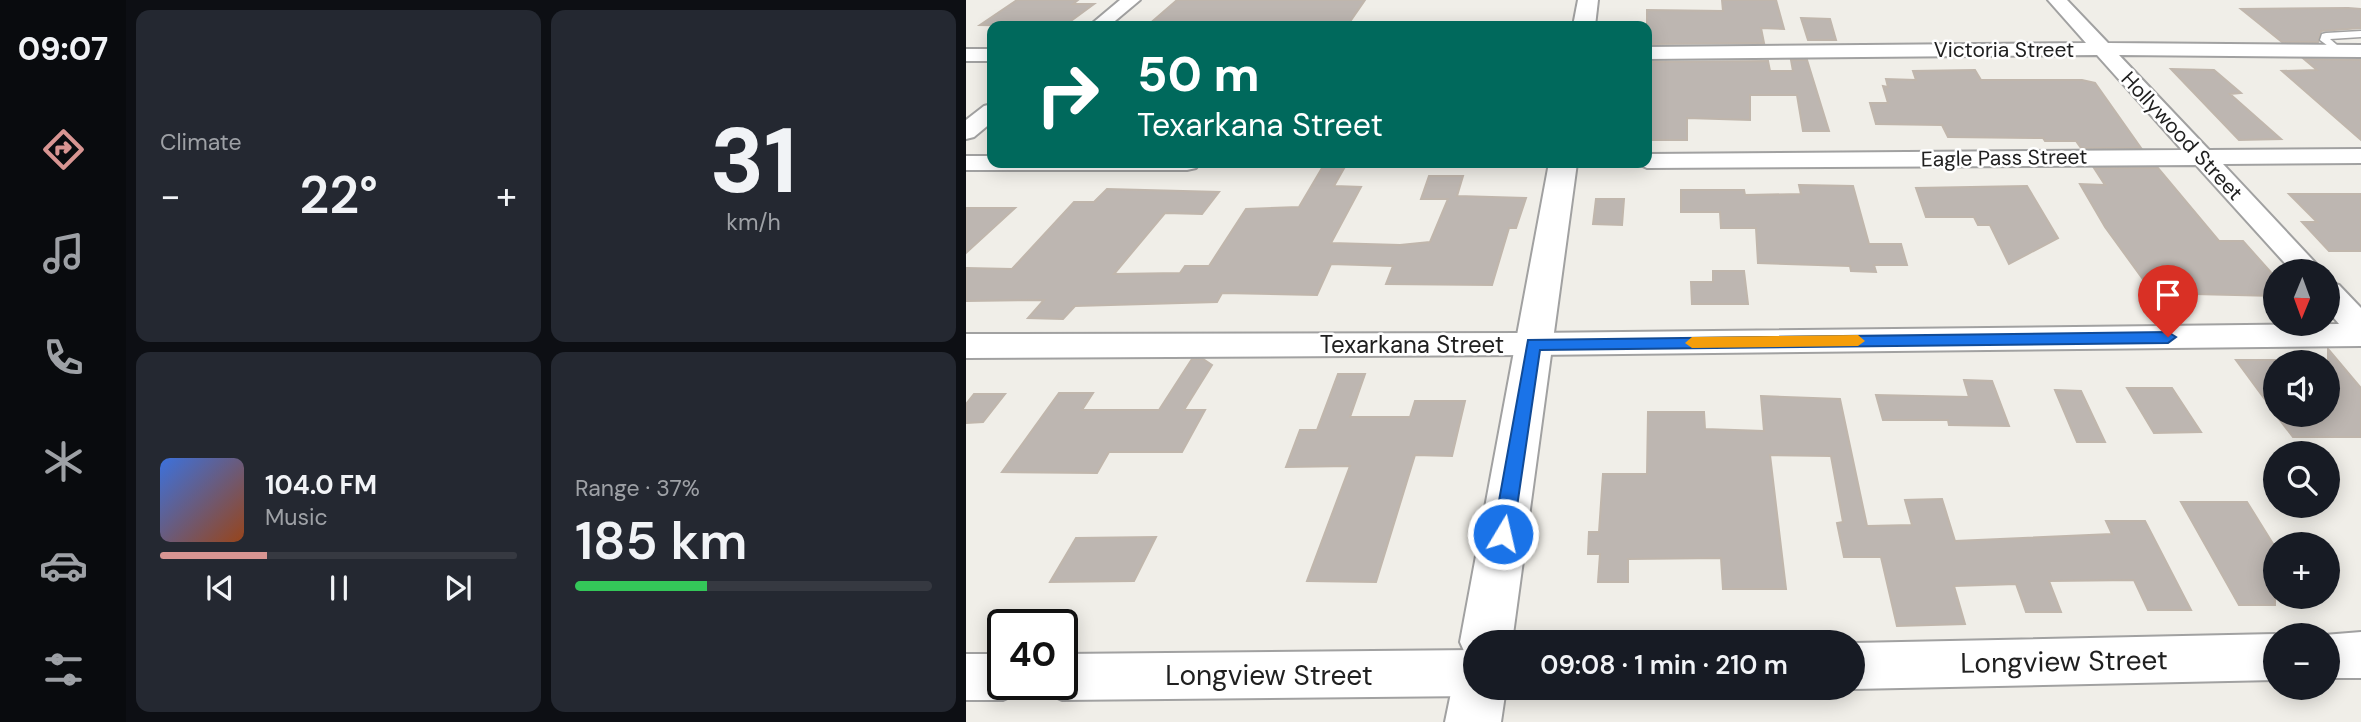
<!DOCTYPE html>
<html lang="en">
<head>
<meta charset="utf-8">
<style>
	:root { --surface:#171b24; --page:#242831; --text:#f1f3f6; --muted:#9ea1a6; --line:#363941; --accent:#d89592 }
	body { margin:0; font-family:"DM Sans",sans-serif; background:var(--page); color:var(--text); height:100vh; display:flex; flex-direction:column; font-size:26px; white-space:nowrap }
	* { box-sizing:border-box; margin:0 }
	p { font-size:23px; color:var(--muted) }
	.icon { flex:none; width:38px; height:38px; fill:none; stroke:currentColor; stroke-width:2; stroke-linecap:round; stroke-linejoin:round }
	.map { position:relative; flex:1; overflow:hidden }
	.details { display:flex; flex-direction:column; gap:10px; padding:10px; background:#0d0f14; width:840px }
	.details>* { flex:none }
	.guide { position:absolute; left:21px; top:21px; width:665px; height:147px; border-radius:14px; box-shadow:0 4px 18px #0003; background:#00695c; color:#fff; overflow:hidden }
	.needle { width:46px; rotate:181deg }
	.controls { position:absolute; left:1297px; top:259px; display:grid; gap:14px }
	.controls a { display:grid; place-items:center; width:77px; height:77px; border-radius:50%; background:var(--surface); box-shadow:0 4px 18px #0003; font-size:35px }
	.speed { position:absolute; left:21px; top:609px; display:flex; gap:14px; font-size:35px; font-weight:700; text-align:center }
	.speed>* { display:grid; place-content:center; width:91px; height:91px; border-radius:50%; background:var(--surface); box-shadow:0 4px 18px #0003; line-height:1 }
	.speed .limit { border:4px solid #111; border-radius:10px; background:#fff; color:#111 }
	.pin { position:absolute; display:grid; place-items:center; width:60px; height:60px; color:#fff; margin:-72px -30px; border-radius:50% 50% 50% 0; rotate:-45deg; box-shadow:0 0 7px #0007 }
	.pin .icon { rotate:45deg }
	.me { position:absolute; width:77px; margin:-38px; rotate:9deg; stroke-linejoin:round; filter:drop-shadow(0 0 5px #0008) }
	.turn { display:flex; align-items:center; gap:24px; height:147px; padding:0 35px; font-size:32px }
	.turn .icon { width:91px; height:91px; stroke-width:2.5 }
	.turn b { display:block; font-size:49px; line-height:60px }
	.big { font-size:52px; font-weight:600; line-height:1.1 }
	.details .card { flex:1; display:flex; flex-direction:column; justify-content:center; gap:10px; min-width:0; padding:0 24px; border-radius:14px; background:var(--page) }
	.details .dial { align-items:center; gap:0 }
	.dial b { font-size:91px; line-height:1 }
	.song { display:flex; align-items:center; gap:21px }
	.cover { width:84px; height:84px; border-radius:10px; background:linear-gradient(135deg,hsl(220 70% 55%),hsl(20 70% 35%)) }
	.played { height:7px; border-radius:4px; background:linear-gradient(90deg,var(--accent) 30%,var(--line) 30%) }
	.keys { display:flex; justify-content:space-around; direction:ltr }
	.heat { display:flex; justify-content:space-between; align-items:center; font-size:38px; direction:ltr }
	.charge { height:10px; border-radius:5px; background:linear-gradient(90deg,#34c759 37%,var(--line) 0) }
	.details .tiles { flex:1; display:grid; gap:10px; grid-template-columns:repeat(2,1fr) }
	.trip { position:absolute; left:497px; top:630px; width:402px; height:70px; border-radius:35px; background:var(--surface); box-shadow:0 4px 18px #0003; font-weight:600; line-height:70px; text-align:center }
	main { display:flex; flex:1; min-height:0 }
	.tab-bar { display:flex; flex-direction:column; width:126px; justify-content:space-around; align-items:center; background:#090b0e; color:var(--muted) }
	.tab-bar .icon { width:49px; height:49px }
	.tab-bar .selected { color:var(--accent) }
	.tab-bar b { font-size:32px; color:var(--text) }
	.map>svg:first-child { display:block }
</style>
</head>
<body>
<main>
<nav class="tab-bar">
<b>09:07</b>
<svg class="icon selected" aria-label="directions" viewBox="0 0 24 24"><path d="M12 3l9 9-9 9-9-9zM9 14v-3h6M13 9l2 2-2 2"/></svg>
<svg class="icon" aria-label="music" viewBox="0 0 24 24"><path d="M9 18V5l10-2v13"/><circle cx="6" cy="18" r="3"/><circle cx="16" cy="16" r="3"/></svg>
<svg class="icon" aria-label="phone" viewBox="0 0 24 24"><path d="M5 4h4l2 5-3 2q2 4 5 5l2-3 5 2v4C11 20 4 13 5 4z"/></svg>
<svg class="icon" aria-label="climate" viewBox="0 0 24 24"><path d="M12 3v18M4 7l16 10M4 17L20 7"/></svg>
<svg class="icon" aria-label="car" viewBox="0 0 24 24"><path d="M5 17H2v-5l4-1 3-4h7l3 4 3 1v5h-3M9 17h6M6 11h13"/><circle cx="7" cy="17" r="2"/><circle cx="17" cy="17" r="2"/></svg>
<svg class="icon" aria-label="filters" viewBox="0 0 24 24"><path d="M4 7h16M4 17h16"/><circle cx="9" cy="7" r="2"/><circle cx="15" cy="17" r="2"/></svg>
</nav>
<section class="details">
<div class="tiles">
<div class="card"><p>Climate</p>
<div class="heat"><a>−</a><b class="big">22°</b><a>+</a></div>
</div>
<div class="card dial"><b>31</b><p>km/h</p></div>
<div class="card">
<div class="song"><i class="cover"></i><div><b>104.0 FM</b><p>Music</p></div></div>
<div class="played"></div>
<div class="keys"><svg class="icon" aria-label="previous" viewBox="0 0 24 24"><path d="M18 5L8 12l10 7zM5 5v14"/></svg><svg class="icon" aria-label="pause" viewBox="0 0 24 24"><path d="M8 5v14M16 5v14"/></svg><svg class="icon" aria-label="next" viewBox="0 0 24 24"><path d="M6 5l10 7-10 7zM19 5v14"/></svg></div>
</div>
<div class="card"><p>Range · 37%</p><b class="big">185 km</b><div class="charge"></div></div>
</div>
</section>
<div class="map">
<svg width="1395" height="722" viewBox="0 0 1395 722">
	<rect width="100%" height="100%" fill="#f0eee8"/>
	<!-- building -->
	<g fill="#bdb6b1" stroke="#c0b6ac" stroke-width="2">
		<path d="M51,0H112L107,4H128L98,26L14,25Z"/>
		<path d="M211,0H399L381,26H181Z"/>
		<path d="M756,0H810L818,29L795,28L798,43L681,44V10L757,11Z"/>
		<path d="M1382,8L1395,9V28L1355,31L1352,42H1316L1275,9Z"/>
		<path d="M835,18L864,19L870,40H842Z"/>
		<path d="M1338,59L1395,60V140L1316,71L1351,70Z"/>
		<path d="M825,60H841L863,131H837L831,95H784V120L721,118V140H681V62L802,61L804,71H827Z"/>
		<path d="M1205,69L1248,70L1275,93L1264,94L1315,139L1273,140Z"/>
		<path d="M1009,70L1015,80H1116L1129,83L1175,148H1115L1110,141H1079L1077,138L982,137L976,125L910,124L904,103H922L917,86L922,87L920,79L950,80L947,71Z"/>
		<path d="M359,163H381L368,186L395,187L365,243L434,245L464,242L482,199H455L463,176H497L491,196L560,198L550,228H543L526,285L420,284L427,266L365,264L351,295L256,293L251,302L109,306L97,319L62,318L78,300L0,301V268L46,269L108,202H128L141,189L253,192L236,214L199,213L148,274L214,273L219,266H243L280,209L333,207Z"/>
		<path d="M1128,168H1192L1253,241H1277L1309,277V296L1187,293L1139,227L1114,184L1139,185Z"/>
		<path d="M833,185L887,186L903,244H935L941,265H908L910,272L885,271L884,266L792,263L790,228H755L754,212H715V190H778L779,195L835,194Z"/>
		<path d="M1061,186L1092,238L1043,264L1024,225H1012L1008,217H960L950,188Z"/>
		<path d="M1323,194H1395V251H1363L1336,222H1351Z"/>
		<path d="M630,199H658L656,225L627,224Z"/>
		<path d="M0,208H49L0,253Z"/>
		<path d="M747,271H778L782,304H726L725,282H747Z"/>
		<path d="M1362,349L1395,388V437H1327L1310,415H1362Z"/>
		<path d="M226,359H237L246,365L218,410H239L216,452H143L131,473L36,472L93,393H127L116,410H193Z"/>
		<path d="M1270,360H1309V413Z"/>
		<path d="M372,374H399L384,417H444L449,401H499L486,456L449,455L410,582L341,581L384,466L320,467L334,430H351Z"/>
		<path d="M998,380L1026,381L1043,426L983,425L982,420H917L910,395L1003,397Z"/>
		<path d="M1161,388H1206L1235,432L1188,433Z"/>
		<path d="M1089,390L1115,391L1139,442H1111Z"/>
		<path d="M8,394H39L17,422L0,423V404Z"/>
		<path d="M795,396L874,399L901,526L946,525L939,500L976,499L989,541L1146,534L1140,521H1179L1225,610H1182L1168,580L1083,581L1095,612H1060L1050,584L988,586L999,624L931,626L915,557H878L871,523L877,522L865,456L804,455L820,589H757L755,558L662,559V582H632L634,554H622L623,532H633L637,474H681L682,412H738L739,429L798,431Z"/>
		<path d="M1215,502H1281L1309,547V605H1273Z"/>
		<path d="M190,537L168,581L84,582L110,538Z"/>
	</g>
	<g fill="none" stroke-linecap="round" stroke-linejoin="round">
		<!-- service casing -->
		<g stroke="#a1a1a1" stroke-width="3">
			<path id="service" d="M1395,31V37L1364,39L1378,51L1373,54L1354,40L1356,34L1360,33Z"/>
		</g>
		<!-- minor casing -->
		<g stroke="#a1a1a1" stroke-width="4">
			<g id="minor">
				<path d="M154,0H174L143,26H123Z"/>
				<path d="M1082,0H1101L1142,43L1395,45V57L1153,55L1243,150L1395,149V163L1257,164L1357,271H1326L1230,165L681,168L670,163H681V154L1216,150L1131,55L681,59V47L1120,43Z"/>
				<rect x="0" y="49" width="26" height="12"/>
				<path d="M26,104V122L8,137L0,139V120L18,106Z"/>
				<path d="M0,156H26V163H233L230,168L221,170H0Z"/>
				<path d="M1362,282L1373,285L1395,308V346L567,355L0,358V334L567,333L1373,324L1362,311Z"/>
				<path d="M1395,632V678H1362V635H1358Z"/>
				<path d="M1309,634L1311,635H1309V680L887,689L884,688H887V643Z"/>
				<path d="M509,650V688H526L509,696L96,700L80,693L76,684H96V654Z"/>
				<path d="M0,654H37V684H57L53,693L37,700H0Z"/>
			</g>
		</g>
		<!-- tertiary casing -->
		<g stroke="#a1a1a1" stroke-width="4">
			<g id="tertiary">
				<path d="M612,0H632L629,26H607Z"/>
				<path d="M583,163H611L546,642H509V688H540L535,722H479L486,688L494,669L508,663L502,660L494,642Z"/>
			</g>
		</g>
		<!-- service -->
		<use href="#service" fill="#fff" fill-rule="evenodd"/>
		<!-- minor -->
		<use href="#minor" fill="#fff" fill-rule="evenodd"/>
		<!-- tertiary -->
		<use href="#tertiary" fill="#fff" fill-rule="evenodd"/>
	</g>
	<!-- route -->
	<path fill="#1a73e8" stroke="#114b97" stroke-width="2" d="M1202,332L1210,337L1202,343L574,350L547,534L544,540L537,542L530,540L527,534L562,340Z"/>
	<!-- slow -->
	<path fill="#f59e0b" d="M892,335L899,341L892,346L726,348L719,343L726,337Z"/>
	<g text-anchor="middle" stroke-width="5" stroke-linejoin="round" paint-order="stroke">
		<!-- far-street labels -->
		<g font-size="21" fill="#202020" stroke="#fff">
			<text x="1038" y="57">Victoria Street</text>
			<text transform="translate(1216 136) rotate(47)" y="7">Hollywood Street</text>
			<text transform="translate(1038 158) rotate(-1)" y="7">Eagle Pass Street</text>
		</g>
		<!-- street labels -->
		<g font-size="24" fill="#202020" stroke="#fff">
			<text x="446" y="353">Texarkana Street</text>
		</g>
		<!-- near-street labels -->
		<g font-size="28" fill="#202020" stroke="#fff">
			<text transform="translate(1098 661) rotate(-1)" y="10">Longview Street</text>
			<text x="303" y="685">Longview Street</text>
		</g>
	</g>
</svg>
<div class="controls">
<a><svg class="needle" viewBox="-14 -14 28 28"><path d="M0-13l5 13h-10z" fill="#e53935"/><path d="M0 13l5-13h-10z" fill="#9ea1a6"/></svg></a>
<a><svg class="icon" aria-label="sound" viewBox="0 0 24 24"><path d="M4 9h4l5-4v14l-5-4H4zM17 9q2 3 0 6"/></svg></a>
<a><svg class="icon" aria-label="search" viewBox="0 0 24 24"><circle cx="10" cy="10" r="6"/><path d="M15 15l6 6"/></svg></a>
<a>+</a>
<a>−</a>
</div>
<div class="speed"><div class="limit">40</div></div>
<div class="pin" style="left:1202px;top:337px;background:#d93025"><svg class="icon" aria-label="arrive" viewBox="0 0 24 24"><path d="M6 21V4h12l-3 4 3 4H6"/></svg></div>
<svg class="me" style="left:537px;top:534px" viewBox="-20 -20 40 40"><circle r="17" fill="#1a73e8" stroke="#fff" stroke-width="3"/><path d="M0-11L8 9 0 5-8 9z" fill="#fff"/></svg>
<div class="trip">09:08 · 1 min · 210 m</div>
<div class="guide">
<div class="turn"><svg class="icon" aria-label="right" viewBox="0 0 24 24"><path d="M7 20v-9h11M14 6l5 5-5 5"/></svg><div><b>50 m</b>Texarkana Street</div></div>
</div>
</div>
</main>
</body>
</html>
